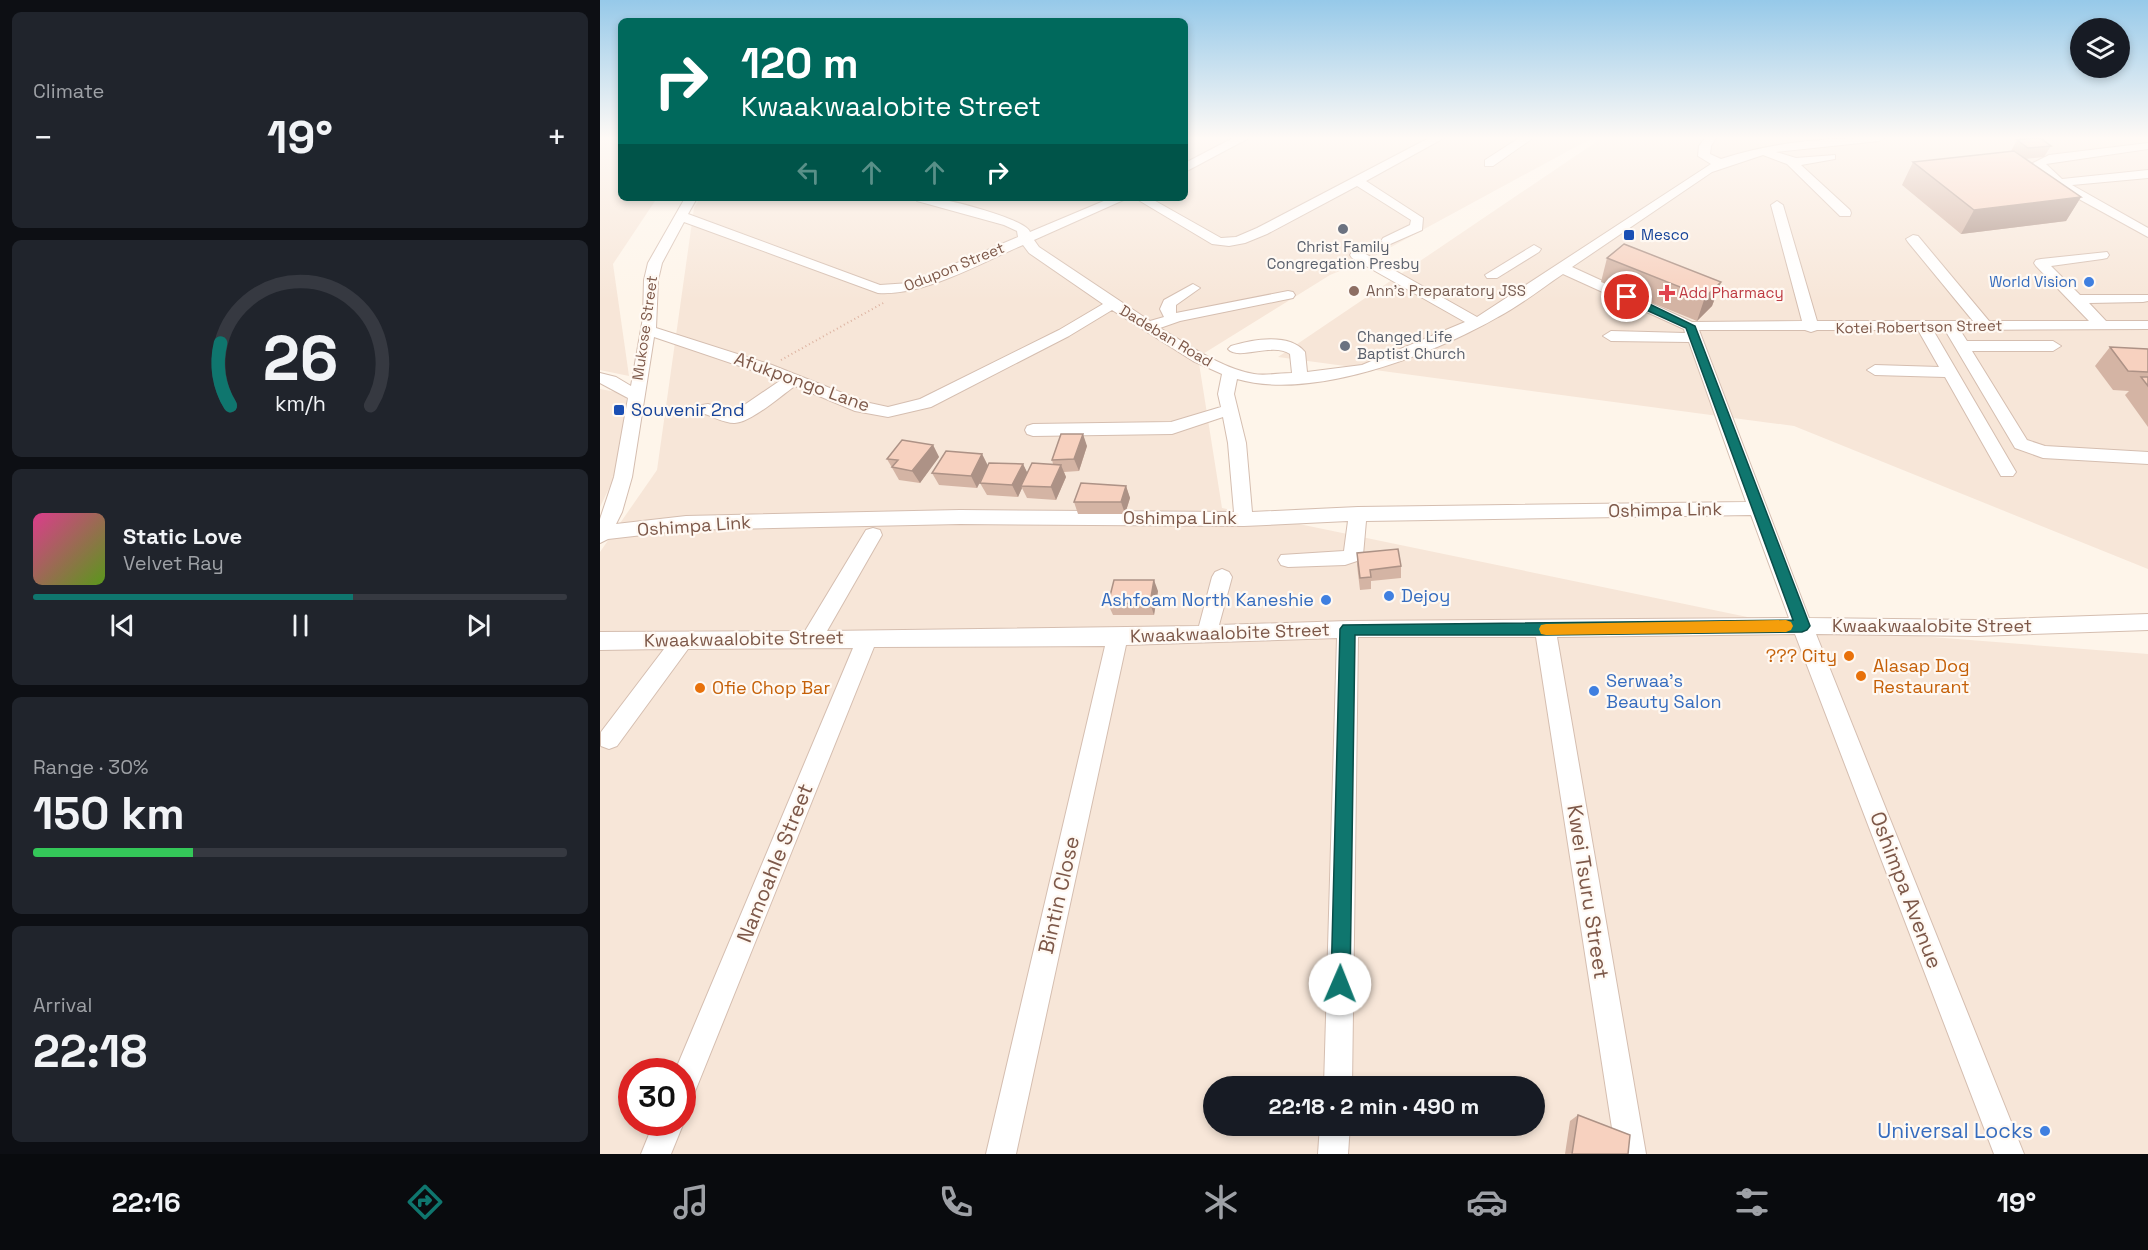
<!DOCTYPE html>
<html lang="en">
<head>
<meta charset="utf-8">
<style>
	:root { --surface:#171b24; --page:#20242c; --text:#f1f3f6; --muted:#9ea1a6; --line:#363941; --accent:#0f766e }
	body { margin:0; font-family:"Space Grotesk",sans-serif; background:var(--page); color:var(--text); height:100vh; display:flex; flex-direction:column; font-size:22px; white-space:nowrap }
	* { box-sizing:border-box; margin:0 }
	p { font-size:20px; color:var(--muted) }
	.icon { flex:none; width:33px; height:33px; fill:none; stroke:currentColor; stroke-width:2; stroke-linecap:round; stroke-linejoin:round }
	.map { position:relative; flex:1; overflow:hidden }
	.panel { display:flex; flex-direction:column; gap:12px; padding:12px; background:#0d0f14; width:600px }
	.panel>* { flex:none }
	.guide { position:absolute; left:18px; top:18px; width:570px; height:183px; border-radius:9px; box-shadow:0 3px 9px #0003; background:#00695c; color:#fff; overflow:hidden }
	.tools { position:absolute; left:1470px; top:18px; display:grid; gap:12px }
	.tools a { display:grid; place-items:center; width:60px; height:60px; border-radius:50%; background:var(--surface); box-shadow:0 3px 9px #0003; font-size:30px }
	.speed { position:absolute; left:18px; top:1058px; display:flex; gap:12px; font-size:30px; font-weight:700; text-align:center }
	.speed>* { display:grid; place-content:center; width:78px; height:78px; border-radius:50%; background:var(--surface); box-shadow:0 3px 9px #0003; line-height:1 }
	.speed .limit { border:9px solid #d22; background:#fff; color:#111 }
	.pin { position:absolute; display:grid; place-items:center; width:51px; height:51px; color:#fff; margin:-26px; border:3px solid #fff; border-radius:50%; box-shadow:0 2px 6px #0007 }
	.me { position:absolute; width:66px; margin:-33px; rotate:1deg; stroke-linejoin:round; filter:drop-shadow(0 0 4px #0008) }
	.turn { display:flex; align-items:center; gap:21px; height:126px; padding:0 24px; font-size:27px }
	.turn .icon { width:78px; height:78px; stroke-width:2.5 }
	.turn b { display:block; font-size:42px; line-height:51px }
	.lanes { display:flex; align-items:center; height:57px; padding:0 24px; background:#0003; justify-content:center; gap:30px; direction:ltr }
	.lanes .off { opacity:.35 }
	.big { font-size:45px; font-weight:800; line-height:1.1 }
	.panel .card { flex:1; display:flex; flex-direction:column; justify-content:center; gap:9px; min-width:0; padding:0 21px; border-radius:9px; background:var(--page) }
	.panel .dial { align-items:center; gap:0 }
	.dial svg { height:156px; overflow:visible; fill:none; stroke:var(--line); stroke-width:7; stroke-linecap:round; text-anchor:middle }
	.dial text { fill:var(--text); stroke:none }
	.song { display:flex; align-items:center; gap:18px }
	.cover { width:72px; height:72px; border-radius:9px; background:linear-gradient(135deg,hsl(330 70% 55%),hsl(90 70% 35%)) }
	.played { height:6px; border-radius:3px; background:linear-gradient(90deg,var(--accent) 60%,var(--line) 60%) }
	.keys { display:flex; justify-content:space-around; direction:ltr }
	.heat { display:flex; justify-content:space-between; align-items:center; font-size:33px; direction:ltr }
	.charge { height:9px; border-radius:4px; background:linear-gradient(90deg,#34c759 30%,var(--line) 0) }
	.trip { position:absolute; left:603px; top:1076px; width:342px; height:60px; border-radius:30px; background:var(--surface); box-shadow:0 3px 9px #0003; font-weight:800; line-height:60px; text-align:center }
	.tabs { display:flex; height:96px; justify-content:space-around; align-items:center; background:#090b0e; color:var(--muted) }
	.tabs .icon { width:42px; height:42px }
	.tabs .on { color:var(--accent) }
	.tabs b { font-size:27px; color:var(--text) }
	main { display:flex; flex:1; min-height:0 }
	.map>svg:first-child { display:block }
</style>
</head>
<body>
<main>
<section class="panel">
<div class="card"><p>Climate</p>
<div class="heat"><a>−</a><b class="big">19°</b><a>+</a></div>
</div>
<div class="card dial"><svg viewBox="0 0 100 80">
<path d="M14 69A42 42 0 1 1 86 69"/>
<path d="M14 69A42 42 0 0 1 9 37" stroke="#0f766e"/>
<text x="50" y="56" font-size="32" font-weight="700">26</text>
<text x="50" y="72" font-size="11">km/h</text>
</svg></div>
<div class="card">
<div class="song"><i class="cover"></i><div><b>Static Love</b><p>Velvet Ray</p></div></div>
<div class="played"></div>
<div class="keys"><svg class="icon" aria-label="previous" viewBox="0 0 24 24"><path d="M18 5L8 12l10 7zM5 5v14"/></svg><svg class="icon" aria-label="pause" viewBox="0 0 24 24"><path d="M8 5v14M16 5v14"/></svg><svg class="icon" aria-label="next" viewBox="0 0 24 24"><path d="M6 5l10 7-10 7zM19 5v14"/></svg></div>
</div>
<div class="card"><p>Range · 30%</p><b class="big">150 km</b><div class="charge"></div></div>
<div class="card"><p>Arrival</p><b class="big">22:18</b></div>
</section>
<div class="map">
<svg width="1548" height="1154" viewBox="0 0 1548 1154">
	<rect width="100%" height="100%" fill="#fef5ea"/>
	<!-- residential -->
	<g fill="#f7e6d8" fill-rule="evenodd">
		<path d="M0,138H21V198H57L13,264L29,376L0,370Z"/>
		<path d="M585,138H992L771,258L730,275L598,357L622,508L1191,626L1548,654V1154H0V552L57,470L94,208L100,198H585ZM32,1071H82V1122H32ZM614,1086H934V1125H614Z"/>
		<path d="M1002,138H1548V569L1194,426L678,357Z"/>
		<path d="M0,389L27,394L17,472L0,507Z"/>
	</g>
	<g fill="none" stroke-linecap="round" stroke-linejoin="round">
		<!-- minor casing -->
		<g stroke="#d5beb0" stroke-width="2">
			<g id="minor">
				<path d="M633,138H649L585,172V163Z"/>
				<path d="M829,138H844L766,181L823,218L822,230L788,245L781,241L783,238L810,225L811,220L757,186L667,234L645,243L629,246L612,244L535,198H550L621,238L636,237L657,228Z"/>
				<path d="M919,138H933L893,166H885V160Z"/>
				<path d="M1105,138H1116L1111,146L1110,154L1121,159C1174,141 1229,138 1284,138L1279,141L1176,152L1196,158L1235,155V159L1201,165L1250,210L1251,213L1250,216H1240L1187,164L1163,155L1112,172L972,267L1092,322L1202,321L1171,205L1177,201L1183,205L1217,321H1373L1308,242L1306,239L1313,235L1318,236L1389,321H1489L1436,266L1434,263L1436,260L1441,259L1507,252L1509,255L1507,258L1502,259L1451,266L1480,295H1548V301L1543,302L1489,303L1506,321H1548V329L1360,330L1367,341H1453L1461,346L1453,351H1372L1427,440L1445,446L1548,452V464L1443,458L1415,448L1345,330H1333L1416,472L1413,476H1401L1345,377L1275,375L1267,370L1275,365L1339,367L1318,330H1217L1211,332L1205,330H1099L1209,618L1376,620L1548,614V630L1376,636L1216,634L1424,1154H1394L1195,634L957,637L1046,1154H1016L936,637H758L752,1086H724L737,638L526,645L416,1154H386L505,646L274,647L92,1099L82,1103V1071H75L253,648L88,649L17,746L9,749L1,746V732L64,649L0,650V632L205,631L266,530L273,528L280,530L282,535L227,631L599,626L612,577L615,572L622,569L629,572L632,577L619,625L748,621L1189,618L1151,515L766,521L763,555L760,560L745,565L688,567L681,565L678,560L681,555L744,551L748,521L644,526L360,524L86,530L8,539L0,543V519L14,477L28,398L0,383V373L16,377L31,386L43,318L44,280L48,263L85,198H97L88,214L280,285L310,283L418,237L417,231L404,225L317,201L315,198C321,198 328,197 334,198C350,200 426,219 430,232L511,198H528L434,240L439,247L550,321L564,317L560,309L564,300L593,284L600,288L576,305V313L688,291L693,292L695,295L693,298L580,321L560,328C589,345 620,368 654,374C665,376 679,373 692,373L690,354C672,342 639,361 628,349L631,346C651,340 689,332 705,352L707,372L762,365L865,322L752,258L750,255L752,252H762L877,317L1111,164L1098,156L1099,146ZM84,222L278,293C325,296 380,263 423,245L429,253L503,304L459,330L320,399L288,407L265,402L172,365L56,328L58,280L62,263ZM963,274L1084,329L1085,333L1011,331L1003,336L1011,341L1089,342L1146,502L758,507L652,512L646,443L634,394L637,379C712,401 832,355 898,317C921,305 942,288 963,274ZM512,310L593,361L622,374L618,394L621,407L571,422L433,424L427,426L425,430L427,434L433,436L572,434L623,417L628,443L634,512L360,510L86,516L16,524L22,512L32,477L54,337L181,380L134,412L108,404L102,405L100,409L102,413C112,416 124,423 134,423C149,424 182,395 195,386L255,411L288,417L331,407L469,336Z"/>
				<path d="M1548,143V149L1446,164L1462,179L1548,170V178L1472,185L1548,228V237L1468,193L1442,174L1433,163L1449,155Z"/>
				<path d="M934,245L941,249L939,252L897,278H887L885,275Z"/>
				<path d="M82,1119L84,1122L71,1154H41L54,1122H82Z"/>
				<path d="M720,1125H750L748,1154H718Z"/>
			</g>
		</g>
		<!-- path -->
		<path stroke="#ddb3a1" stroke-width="2" stroke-dasharray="1 3" stroke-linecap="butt" d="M181,360L285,302"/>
		<!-- minor -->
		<use href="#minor" fill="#fff" fill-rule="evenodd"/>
	</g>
	<!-- wall -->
	<g fill="#d4b4a4">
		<path d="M1417,140L1451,146L1444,157L1425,159L1481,197L1466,221L1361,234L1302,185L1313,162L1411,151Z"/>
		<path d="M1007,258L1121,282L1112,306L1097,321L1001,282Z"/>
		<path d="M1510,347L1548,349V427L1525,395L1529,391L1513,390L1495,366Z"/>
		<path d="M333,445L339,457L320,483L299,480L287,459Z"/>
		<path d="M487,446L479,471L464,472L466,477L456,500L427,498L422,488L418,497L387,495L380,483L423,464L427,473L453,464L452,460Z"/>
		<path d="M382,454L388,466L377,488L339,485L332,473Z"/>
		<path d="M526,486L530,498L525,514H478L474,502Z"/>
		<path d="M757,553L801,566V578L771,581V589L760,590L757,565Z"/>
		<path d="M558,591L554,615H513L508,604Z"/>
		<path d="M978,1115L1028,1154H965L970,1121Z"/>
	</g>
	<!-- shaded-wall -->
	<g fill="#ad9286">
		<path d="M1481,197L1466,221L1361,234L1374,210Z"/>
		<path d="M1121,282L1112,306L1097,321L1105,297Z"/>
		<path d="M483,434L487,446L479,471L474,459Z"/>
		<path d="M333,445L339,457L320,483L312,471Z"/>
		<path d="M382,454L388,466L377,488L371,476Z"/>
		<path d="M423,464L429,476L421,486L422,488L418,497L412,485Z"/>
		<path d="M461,465L466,477L456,500L451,487Z"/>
		<path d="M526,486L530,498L525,514L521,502Z"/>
		<path d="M554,580L558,591L554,615L550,603Z"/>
	</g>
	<!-- building -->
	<g fill="#f7d1bf" stroke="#ad9286" stroke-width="1.5">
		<path d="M1430,138H1440L1451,146L1428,148L1417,140Z"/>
		<path d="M1414,151L1481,197L1374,210L1313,162Z"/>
		<path d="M1024,244L1121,282L1105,297L1007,258Z"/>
		<path d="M1510,347L1548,349V372L1528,371Z"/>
		<path d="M1541,377H1548V386Z"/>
		<path d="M461,434H483L474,459L452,460Z"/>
		<path d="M302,440L333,445L312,471L292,467L298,460L287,459Z"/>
		<path d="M346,451L382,454L371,476L332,473Z"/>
		<path d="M389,463L423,464L412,485L380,483Z"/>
		<path d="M432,463L461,465L451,487L421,486Z"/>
		<path d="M481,483L526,486L521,502H474Z"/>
		<path d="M798,549L801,566L770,570L771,577L760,578L757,553Z"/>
		<path d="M514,580H554L550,603L508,604Z"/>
		<path d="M978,1115L1030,1135L1028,1154H972Z"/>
	</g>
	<!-- sky -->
	<linearGradient id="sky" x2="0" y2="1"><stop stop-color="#96c9e9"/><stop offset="0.46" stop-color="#fffaf6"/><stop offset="1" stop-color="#fffaf6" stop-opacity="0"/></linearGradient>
	<rect width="1548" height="300" fill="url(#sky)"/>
	<!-- route -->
	<path fill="#0f766e" stroke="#0a4d48" stroke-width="1.5" d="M1024,295H1031L1095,326L1210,626L1207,630L1202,632L945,635H755L750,984L747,991L740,993L733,991L731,984L740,629L743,625L1193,620L1086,328L1024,300Z"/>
	<!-- slow -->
	<path fill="#f59e0b" d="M1186,620L1191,622L1193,626L1191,630L1186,632L946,635L941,634L939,629L941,625L946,624Z"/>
	<!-- markers -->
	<g fill="#6b7280" stroke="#fff9f3" stroke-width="2">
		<circle cx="743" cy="229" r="6"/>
		<circle cx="745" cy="346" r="6"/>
	</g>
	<g fill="#1a4fb4" stroke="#fff9f3" stroke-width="2">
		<rect x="1023" y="229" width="12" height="12" rx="3"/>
		<rect x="13" y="404" width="12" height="12" rx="3"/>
	</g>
	<g fill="#3f7fe0" stroke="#fff9f3" stroke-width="2">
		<circle cx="1489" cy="282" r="6"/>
		<circle cx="789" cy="596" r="6"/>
		<circle cx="726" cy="600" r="6"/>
		<circle cx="994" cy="691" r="6"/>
		<circle cx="1445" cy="1131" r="6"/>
	</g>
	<circle fill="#8d6e63" stroke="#fff9f3" stroke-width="2" cx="754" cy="291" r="6"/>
	<path fill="#e0444e" stroke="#fff9f3" stroke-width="2" d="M1064 284h6v6h6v6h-6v6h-6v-6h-6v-6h6z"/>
	<g fill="#e8710a" stroke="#fff9f3" stroke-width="2">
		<circle cx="1249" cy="656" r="6"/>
		<circle cx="1261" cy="676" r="6"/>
		<circle cx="100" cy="688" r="6"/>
	</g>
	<g text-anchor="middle" stroke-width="4.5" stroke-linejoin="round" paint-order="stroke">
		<!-- far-transit labels -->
		<g font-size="15" fill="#164399" stroke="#fff9f3" text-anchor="start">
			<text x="1041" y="240">Mesco</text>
		</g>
		<!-- far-worship labels -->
		<g font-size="15" fill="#5b616d" stroke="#fff9f3">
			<text x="743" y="252">Christ Family<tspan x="743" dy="17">Congregation Presby</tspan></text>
			<text x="757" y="342" text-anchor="start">Changed Life<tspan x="757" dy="17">Baptist Church</tspan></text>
		</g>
		<!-- far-street labels -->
		<g font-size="15" fill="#7d5849" stroke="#fff9f3">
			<text transform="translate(354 267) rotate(-22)" y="5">Odupon Street</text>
			<text transform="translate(1319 327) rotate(-1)" y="5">Kotei Robertson Street</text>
			<text transform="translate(45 328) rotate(-82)" y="5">Mukose Street</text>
			<text transform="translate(566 336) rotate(31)" y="5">Dadeban Road</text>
		</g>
		<!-- far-shop labels -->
		<g font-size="15" fill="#366cbe" stroke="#fff9f3" text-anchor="end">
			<text x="1477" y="287">World Vision</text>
		</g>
		<!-- far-education labels -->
		<g font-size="15" fill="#785e54" stroke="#fff9f3" text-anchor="start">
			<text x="766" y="296">Ann's Preparatory JSS</text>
		</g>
		<!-- far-health labels -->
		<g font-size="15" fill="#be3a42" stroke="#fff9f3" text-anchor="start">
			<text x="1079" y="298">Add Pharmacy</text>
		</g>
		<!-- street labels -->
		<g font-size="18" fill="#7d5849" stroke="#fff9f3">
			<text transform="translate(202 382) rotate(20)" y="6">Afukpongo Lane</text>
			<text transform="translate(1065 510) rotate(-1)" y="6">Oshimpa Link</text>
			<text x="580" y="524">Oshimpa Link</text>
			<text transform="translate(94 526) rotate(-4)" y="6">Oshimpa Link</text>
			<text x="1332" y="632">Kwaakwaalobite Street</text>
			<text transform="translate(630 633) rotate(-2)" y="6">Kwaakwaalobite Street</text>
			<text transform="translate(144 639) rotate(-1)" y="6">Kwaakwaalobite Street</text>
		</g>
		<!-- transit labels -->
		<g font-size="18" fill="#164399" stroke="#fff9f3" text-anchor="start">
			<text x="31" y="416">Souvenir 2nd</text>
		</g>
		<!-- shop labels -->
		<g font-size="18" fill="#366cbe" stroke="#fff9f3" text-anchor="start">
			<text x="801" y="602">Dejoy</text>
			<text x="714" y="606" text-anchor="end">Ashfoam North Kaneshie</text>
			<text x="1006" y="687">Serwaa's<tspan x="1006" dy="21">Beauty Salon</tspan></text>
		</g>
		<!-- food labels -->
		<g font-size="18" fill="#c56008" stroke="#fff9f3" text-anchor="start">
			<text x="1237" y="662" text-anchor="end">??? City</text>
			<text x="1273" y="672">Alasap Dog<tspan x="1273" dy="21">Restaurant</tspan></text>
			<text x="112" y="694">Ofie Chop Bar</text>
		</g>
		<!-- near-street labels -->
		<g font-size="21" fill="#7d5849" stroke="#fff9f3">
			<text transform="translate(175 863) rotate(-68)" y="7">Namoahle Street</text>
			<text transform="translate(1306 890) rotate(69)" y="7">Oshimpa Avenue</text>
			<text transform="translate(988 892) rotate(81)" y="7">Kwei Tsuru Street</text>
			<text transform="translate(459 895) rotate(-77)" y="7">Bintin Close</text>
		</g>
		<!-- near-shop labels -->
		<g font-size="21" fill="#366cbe" stroke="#fff9f3" text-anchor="end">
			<text x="1433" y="1138">Universal Locks</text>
		</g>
	</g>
</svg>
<div class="tools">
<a><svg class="icon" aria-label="layers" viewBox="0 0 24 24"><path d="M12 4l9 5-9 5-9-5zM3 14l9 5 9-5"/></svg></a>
</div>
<div class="speed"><div class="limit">30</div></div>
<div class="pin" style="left:1027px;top:297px;background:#d93025"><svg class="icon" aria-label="arrive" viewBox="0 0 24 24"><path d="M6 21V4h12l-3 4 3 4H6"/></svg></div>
<svg class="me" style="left:740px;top:984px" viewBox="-20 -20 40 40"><circle r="19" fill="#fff"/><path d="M0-13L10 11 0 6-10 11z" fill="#0f766e"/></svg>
<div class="trip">22:18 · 2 min · 490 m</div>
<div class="guide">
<div class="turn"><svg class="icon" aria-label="right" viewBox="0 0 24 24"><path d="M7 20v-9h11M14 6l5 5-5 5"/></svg><div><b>120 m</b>Kwaakwaalobite Street</div></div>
<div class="lanes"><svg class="icon off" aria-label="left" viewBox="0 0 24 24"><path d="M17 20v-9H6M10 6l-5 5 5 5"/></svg><svg class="icon off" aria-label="ahead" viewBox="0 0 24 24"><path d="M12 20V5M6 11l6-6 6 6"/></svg><svg class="icon off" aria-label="ahead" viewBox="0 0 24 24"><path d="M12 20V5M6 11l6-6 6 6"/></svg><svg class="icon" aria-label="right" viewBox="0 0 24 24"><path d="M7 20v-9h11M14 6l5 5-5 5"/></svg></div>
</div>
</div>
</main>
<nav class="tabs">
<b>22:16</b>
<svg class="icon on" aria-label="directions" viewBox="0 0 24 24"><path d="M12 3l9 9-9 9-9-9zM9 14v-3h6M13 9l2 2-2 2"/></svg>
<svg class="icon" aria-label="music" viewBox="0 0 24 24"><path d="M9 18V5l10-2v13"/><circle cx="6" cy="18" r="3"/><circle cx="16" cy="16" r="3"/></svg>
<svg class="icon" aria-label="phone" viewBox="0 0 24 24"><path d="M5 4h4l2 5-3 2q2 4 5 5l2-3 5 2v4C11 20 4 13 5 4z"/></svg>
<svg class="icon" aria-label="climate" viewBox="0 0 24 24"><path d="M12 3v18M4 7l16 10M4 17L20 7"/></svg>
<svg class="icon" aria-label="car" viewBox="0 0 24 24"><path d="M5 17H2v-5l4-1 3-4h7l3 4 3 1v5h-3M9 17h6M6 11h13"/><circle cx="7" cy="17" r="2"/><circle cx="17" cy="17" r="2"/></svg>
<svg class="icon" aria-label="filters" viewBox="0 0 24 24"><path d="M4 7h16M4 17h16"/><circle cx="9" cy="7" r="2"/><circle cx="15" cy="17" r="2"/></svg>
<b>19°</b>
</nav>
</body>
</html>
